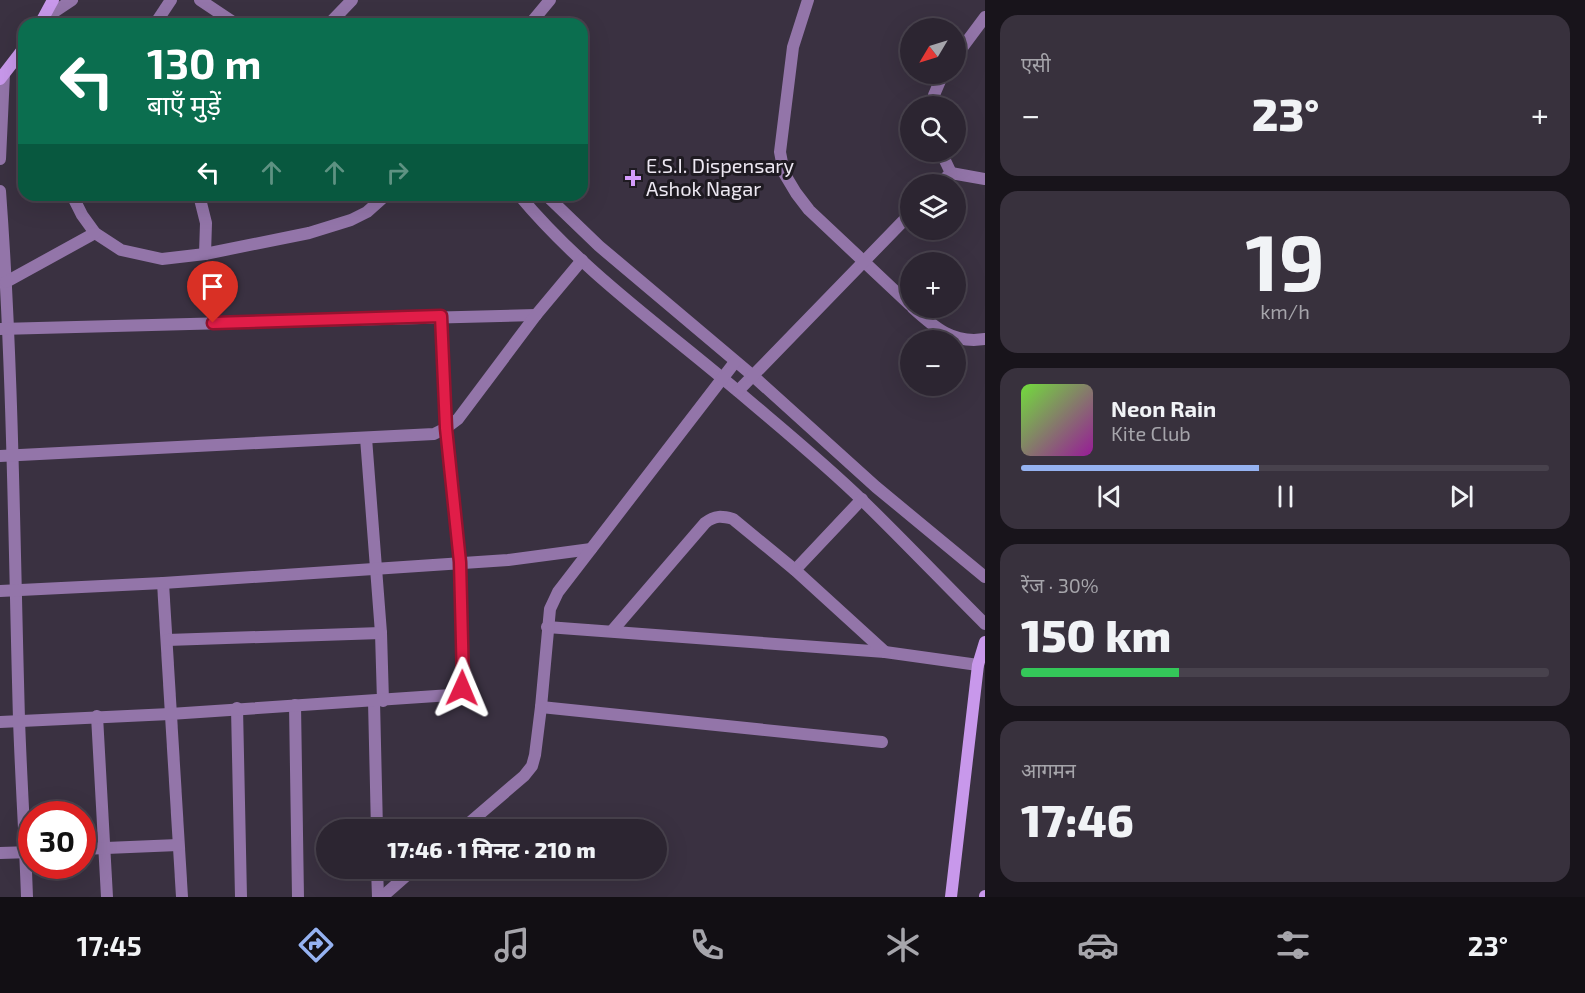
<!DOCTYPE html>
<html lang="hi">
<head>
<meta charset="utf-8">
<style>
	:root { --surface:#2c2531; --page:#38313d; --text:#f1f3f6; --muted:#a6a5ab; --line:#48424d; --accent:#95b2f1 }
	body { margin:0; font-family:"Exo 2","Noto Sans Devanagari",sans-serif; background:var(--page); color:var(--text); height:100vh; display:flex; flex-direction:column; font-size:22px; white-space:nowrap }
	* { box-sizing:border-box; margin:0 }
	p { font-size:20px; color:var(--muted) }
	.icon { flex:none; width:33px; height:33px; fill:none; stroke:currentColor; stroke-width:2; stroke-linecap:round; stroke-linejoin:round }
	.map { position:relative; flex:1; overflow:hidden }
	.drawer { display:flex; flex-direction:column; gap:15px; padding:15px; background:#18141b; width:600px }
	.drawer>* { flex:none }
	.top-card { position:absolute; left:18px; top:18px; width:570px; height:183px; border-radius:18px; box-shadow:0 6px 24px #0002,0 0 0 2px var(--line); background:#0b6e4f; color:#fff; overflow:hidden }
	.needle { width:39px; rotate:232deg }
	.controls { position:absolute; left:900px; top:18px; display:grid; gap:12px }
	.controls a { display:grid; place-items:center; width:66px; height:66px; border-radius:50%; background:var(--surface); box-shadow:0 6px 24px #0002,0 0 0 2px var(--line); font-size:30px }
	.speed { position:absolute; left:18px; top:801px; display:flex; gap:12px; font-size:30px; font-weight:700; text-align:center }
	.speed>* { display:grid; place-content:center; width:78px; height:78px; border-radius:50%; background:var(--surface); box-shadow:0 6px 24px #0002,0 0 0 2px var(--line); line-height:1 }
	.speed .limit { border:9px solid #d22; background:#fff; color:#111 }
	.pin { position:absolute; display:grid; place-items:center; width:51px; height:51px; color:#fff; margin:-62px -26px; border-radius:50% 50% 50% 0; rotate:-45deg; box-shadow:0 0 6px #0007 }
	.pin .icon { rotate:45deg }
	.me { position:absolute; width:66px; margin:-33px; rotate:1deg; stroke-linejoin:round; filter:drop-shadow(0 0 4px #0008) }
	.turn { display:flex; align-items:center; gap:21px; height:126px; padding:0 30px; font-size:27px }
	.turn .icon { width:78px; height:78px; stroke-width:2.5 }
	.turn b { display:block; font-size:42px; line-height:51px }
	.lanes { display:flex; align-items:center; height:57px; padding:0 30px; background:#0003; justify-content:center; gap:30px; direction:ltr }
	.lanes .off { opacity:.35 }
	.big { font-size:45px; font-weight:800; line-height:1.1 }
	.drawer .tile { flex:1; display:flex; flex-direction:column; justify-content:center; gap:9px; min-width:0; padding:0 21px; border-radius:18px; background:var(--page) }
	.drawer .dial { align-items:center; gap:0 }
	.dial b { font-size:78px; line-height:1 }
	.song { display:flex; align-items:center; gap:18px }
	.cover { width:72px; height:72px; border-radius:9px; background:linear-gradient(135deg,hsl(100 70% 55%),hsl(300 70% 35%)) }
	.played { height:6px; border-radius:3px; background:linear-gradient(90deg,var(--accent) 45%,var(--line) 45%) }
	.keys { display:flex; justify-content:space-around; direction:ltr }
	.heat { display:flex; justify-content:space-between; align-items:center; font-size:33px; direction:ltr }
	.charge { height:9px; border-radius:4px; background:linear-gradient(90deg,#34c759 30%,var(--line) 0) }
	.trip { position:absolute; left:316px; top:819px; width:351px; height:60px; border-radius:30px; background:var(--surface); box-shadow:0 6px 24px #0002,0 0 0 2px var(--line); font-weight:800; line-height:60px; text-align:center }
	.tabs { display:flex; height:96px; justify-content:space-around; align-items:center; background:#120f14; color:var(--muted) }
	.tabs .icon { width:42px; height:42px }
	.tabs .on { color:var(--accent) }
	.tabs b { font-size:27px; color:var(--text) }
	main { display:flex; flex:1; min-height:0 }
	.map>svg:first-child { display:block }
</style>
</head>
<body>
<main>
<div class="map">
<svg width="985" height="897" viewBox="0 0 985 897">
	<rect width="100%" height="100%" fill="#3a3141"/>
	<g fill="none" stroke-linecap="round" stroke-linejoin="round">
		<!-- street -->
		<g stroke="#9375a9" stroke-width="12">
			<path d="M200,0L236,24"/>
			<path d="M808,0L793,47L780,152L784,173L796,193L809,210L910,305"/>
			<path d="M42,20L72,0"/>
			<path d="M155,24L171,0"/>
			<path d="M329,24L352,0"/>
			<path d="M530,24L550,0"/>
			<path d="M956,56L985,17"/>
			<path d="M933,106L934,95L943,74"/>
			<path d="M941,152L951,173"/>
			<path d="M0,159L4,74"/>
			<path d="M951,173L985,179"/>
			<path d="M939,184L951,173"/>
			<path d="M0,191C13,367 14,543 19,719C21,779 25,838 27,897"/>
			<path d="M72,195L82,215L95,233L121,250L162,259L205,254L309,233L351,220L367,212L386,195"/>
			<path d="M199,195L206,223L205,254"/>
			<path d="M519,195C582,271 665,329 740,393C781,428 824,463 863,501C904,541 944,583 985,624"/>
			<path d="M546,195L599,246L752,375L876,487L985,577"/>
			<path d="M6,282L95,233"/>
			<path d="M913,308C935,328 953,344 985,339"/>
			<path d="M0,329L536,315"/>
			<path d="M738,391L910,214"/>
			<path d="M366,438L381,633L383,701"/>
			<path d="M0,456L434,434L446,428L458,419L536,315L582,260"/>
			<path d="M795,570L862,499"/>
			<path d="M163,583L182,897"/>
			<path d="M0,591L163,583L508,560L591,549"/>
			<path d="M547,627L885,652L978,665"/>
			<path d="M612,631L705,523C715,515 722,516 733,519L795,570L885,652"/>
			<path d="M167,640L381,633"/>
			<path d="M374,701L377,830"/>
			<path d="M295,705L298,897"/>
			<path d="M541,707L882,742"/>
			<path d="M237,708L241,897"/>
			<path d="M97,716L107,897"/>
			<path d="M0,722L170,714L451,695L459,692L463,683L460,562L446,428L441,316"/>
			<path d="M461,830L524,776L532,766L535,755L541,707L550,609L558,592L735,362"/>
			<path d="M82,849L178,845"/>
			<path d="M0,853L32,852"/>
			<path d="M377,868L378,897"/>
			<path d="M382,897L415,868"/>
		</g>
		<!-- secondary -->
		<g stroke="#c898eb" stroke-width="12">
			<path d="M40,24L53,0"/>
			<path d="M0,79L24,48"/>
			<path d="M951,897L978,665L985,642"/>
			<path d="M985,897V896"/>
		</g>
	</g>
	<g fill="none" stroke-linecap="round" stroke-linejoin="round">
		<!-- route casing -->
		<g stroke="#92132f" stroke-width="15">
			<path id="route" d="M213,323L441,316L446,428L460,562L463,682L462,688"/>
		</g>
		<!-- route -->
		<use href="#route" stroke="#e11d48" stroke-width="10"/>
	</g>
	<!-- markers -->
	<path fill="#d49cfc" stroke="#1f1b22" stroke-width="2" d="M630 169h6v6h6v6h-6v6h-6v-6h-6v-6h6z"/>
	<g text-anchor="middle" stroke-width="6" stroke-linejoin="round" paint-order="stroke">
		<!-- poi labels -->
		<g font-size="20" fill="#ede8f2" stroke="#1f1b22" text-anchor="start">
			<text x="646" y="173">E.S.I. Dispensary<tspan x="646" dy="23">Ashok Nagar</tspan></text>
		</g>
	</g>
</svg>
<div class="controls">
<a><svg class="needle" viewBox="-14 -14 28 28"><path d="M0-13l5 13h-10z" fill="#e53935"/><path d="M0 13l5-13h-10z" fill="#a6a5ab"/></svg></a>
<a><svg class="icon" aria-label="search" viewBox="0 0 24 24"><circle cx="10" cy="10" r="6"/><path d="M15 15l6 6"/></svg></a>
<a><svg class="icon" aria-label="layers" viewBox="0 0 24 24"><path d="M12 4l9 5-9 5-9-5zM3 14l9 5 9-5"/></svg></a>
<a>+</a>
<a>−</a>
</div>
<div class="speed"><div class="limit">30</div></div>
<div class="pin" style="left:213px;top:323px;background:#d93025"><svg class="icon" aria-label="arrive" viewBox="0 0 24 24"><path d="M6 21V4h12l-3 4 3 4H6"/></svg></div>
<svg class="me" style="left:462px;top:688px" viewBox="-20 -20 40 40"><path d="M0-17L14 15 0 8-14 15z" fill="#e11d48" stroke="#fff" stroke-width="4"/></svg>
<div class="trip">17:46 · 1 मिनट · 210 m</div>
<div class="top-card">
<div class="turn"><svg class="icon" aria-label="left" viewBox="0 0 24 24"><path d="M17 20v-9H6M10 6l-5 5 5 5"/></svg><div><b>130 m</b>बाएँ मुड़ें</div></div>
<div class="lanes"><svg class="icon" aria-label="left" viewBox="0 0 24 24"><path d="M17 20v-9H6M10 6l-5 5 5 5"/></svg><svg class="icon off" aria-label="ahead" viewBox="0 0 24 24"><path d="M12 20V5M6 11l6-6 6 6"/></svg><svg class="icon off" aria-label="ahead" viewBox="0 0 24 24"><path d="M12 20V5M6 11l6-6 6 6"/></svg><svg class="icon off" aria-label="right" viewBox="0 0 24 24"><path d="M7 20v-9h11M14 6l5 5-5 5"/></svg></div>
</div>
</div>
<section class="drawer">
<div class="tile"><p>एसी</p>
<div class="heat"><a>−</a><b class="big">23°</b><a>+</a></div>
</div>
<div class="tile dial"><b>19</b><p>km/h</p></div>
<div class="tile">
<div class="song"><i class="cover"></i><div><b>Neon Rain</b><p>Kite Club</p></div></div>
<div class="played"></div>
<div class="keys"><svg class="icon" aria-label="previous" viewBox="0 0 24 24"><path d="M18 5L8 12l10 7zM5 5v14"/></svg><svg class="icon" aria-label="pause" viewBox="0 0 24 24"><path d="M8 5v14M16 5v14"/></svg><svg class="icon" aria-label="next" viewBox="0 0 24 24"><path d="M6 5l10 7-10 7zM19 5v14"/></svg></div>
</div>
<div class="tile"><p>रेंज · 30%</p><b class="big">150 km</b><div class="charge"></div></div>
<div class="tile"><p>आगमन</p><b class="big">17:46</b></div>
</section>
</main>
<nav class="tabs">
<b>17:45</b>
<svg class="icon on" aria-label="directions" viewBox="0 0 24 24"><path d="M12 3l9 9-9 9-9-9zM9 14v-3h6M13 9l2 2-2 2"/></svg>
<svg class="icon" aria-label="music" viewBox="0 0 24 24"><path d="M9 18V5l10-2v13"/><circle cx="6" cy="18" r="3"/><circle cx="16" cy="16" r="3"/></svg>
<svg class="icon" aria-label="phone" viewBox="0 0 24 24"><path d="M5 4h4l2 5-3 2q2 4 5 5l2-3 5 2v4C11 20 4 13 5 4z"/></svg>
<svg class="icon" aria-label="climate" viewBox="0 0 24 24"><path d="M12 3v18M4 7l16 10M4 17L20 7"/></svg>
<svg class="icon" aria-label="car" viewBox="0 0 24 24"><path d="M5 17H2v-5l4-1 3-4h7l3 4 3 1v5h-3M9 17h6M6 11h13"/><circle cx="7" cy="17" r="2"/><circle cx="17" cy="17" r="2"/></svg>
<svg class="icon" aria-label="filters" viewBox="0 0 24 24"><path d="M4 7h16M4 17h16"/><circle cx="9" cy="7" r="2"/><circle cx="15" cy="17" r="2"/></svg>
<b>23°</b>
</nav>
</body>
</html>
